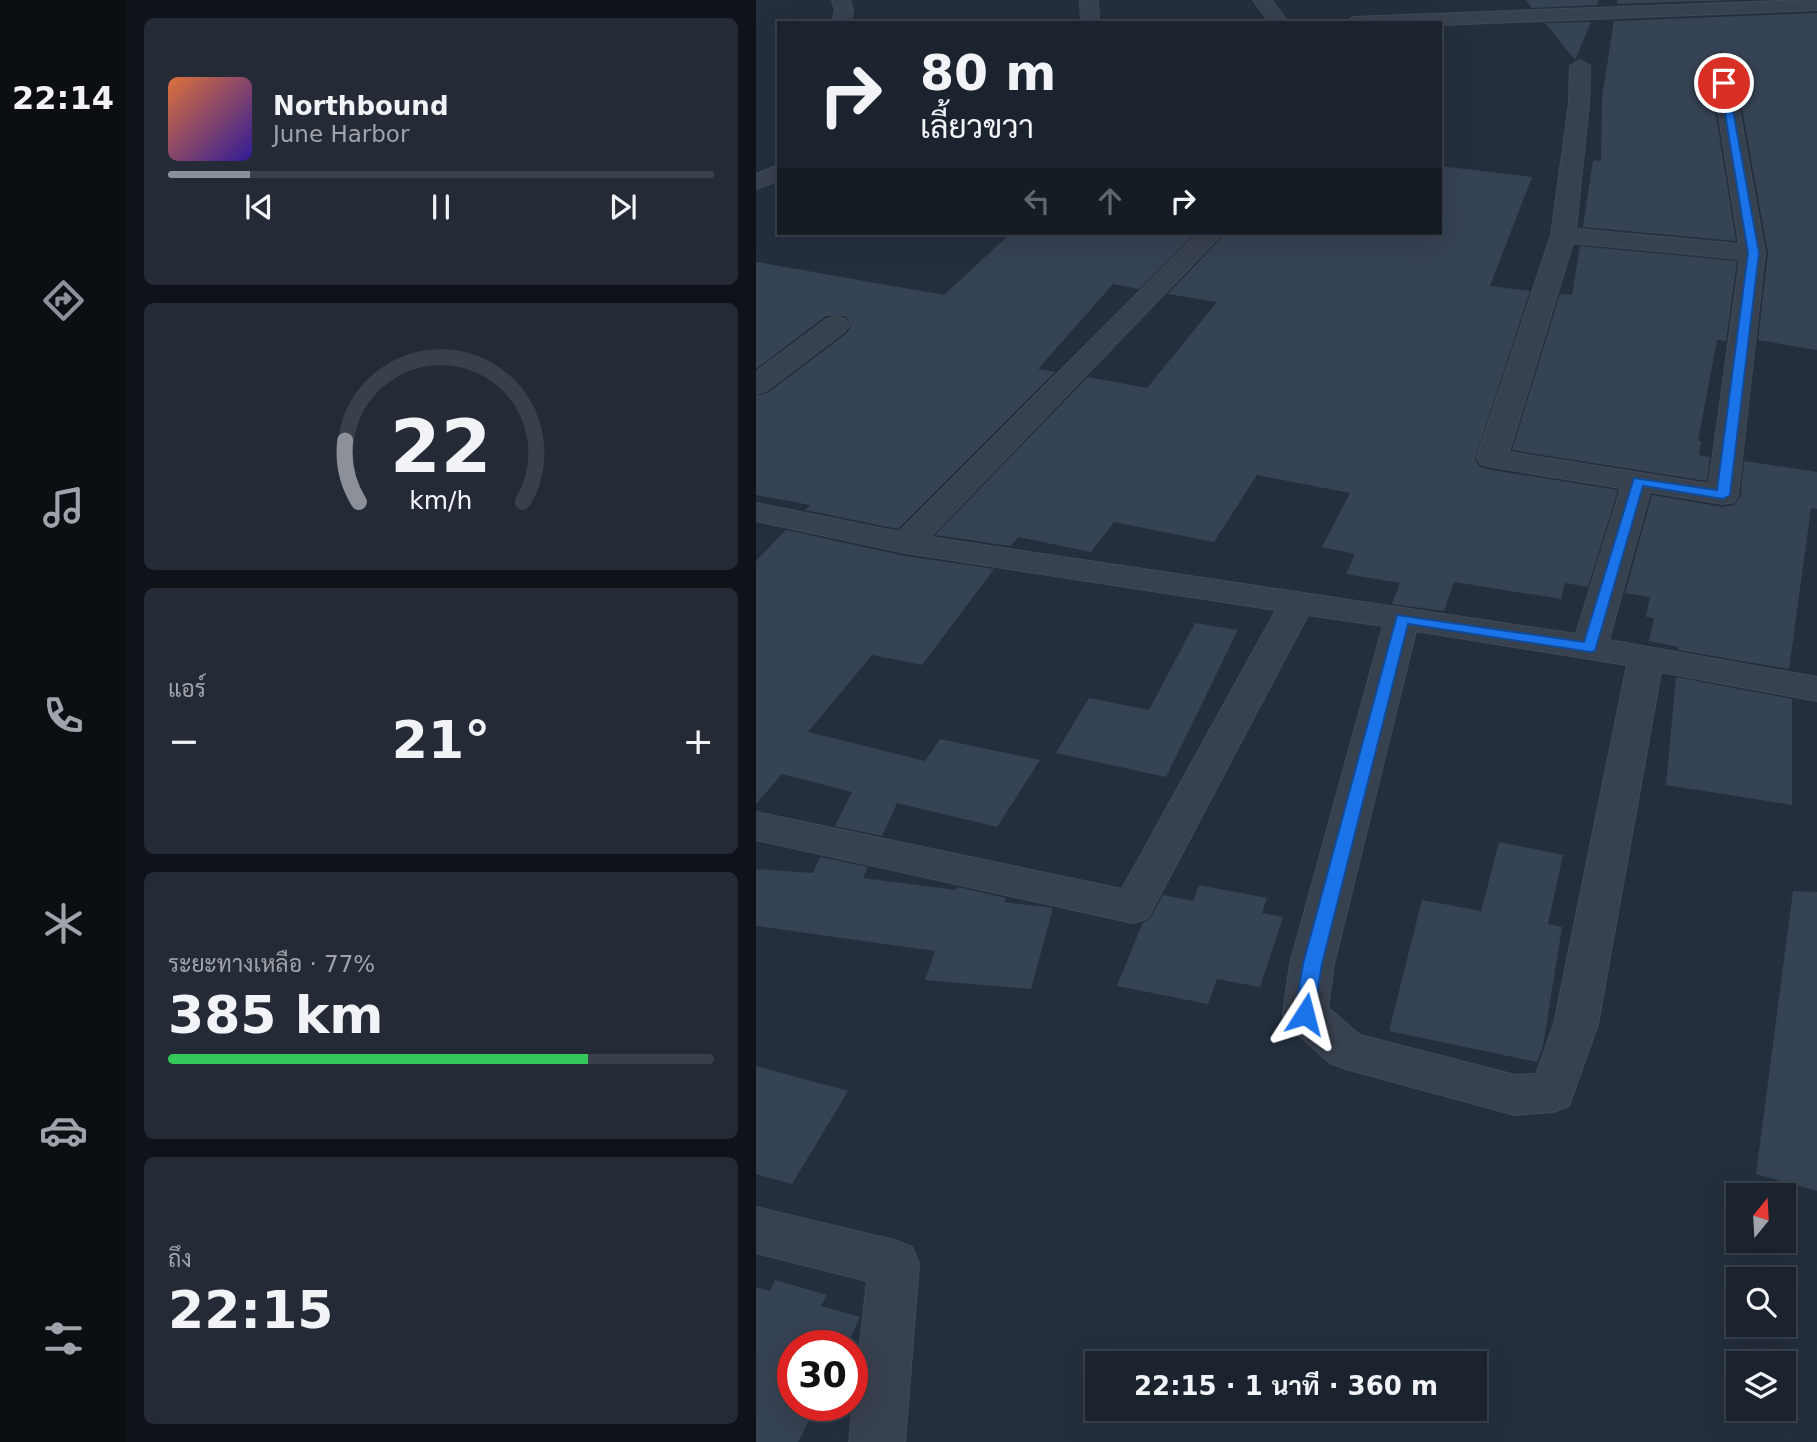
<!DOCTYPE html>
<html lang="th">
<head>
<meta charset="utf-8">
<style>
	:root { --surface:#1b232e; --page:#242b36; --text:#f1f3f6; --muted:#a0a4aa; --line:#39404a; --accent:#8c9099 }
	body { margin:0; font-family:"DejaVu Sans",Sarabun,sans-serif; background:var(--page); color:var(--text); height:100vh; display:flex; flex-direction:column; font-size:26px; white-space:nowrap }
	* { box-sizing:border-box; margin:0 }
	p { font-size:23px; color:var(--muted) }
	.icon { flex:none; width:38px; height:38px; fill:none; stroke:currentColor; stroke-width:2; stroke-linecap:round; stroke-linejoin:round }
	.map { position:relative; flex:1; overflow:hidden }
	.side { display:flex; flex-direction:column; gap:18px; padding:18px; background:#0f1319; width:630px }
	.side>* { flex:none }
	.guide { position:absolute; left:21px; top:21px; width:665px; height:214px; border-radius:0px; box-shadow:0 7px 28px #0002,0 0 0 2px var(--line); background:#1b232e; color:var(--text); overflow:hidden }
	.needle { width:46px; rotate:18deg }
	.tools { position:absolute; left:970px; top:1183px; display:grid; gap:14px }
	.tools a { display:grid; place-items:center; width:70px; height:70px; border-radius:0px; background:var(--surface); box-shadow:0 7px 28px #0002,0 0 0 2px var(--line); font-size:35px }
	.speed { position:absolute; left:21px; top:1330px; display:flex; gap:14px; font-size:35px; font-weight:700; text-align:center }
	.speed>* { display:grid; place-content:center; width:91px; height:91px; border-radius:50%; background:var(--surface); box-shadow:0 7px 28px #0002,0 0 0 2px var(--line); line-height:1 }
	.speed .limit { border:10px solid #d22; background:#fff; color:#111 }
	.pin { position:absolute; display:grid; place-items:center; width:60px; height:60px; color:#fff; margin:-30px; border:4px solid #fff; border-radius:50%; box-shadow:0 2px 7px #0007 }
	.me { position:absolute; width:77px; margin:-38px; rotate:9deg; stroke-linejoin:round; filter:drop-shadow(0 0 5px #0008) }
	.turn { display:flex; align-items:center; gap:24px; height:147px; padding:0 28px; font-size:32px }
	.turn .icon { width:91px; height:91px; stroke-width:2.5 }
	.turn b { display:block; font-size:49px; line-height:60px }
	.lanes { display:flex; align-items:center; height:66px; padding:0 28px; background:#0003; justify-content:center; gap:35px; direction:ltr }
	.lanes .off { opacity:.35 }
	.big { font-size:52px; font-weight:700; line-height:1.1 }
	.side .card { flex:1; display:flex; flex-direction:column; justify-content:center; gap:10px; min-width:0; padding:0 24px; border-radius:10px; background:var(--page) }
	.side .dial { align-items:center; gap:0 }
	.dial svg { height:182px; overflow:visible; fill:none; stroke:var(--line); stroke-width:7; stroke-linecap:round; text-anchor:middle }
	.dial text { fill:var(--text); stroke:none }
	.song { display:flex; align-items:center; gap:21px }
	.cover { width:84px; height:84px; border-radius:10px; background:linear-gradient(135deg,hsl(20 70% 55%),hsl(250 70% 35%)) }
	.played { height:7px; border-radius:4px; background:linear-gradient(90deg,var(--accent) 15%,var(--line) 15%) }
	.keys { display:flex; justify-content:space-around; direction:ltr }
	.heat { display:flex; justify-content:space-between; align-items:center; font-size:38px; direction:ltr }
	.charge { height:10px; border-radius:5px; background:linear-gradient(90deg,#34c759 77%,var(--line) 0) }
	.trip { position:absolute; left:329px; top:1351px; width:402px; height:70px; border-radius:0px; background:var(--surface); box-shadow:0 7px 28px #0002,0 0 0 2px var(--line); font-weight:700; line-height:70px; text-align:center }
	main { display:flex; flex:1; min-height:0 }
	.dock { display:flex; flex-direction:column; width:126px; justify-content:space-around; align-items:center; background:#0b0e12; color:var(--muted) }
	.dock .icon { width:49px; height:49px }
	.dock .current { color:var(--accent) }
	.dock b { font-size:32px; color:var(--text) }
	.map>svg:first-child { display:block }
</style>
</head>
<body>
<main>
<nav class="dock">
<b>22:14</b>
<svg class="icon current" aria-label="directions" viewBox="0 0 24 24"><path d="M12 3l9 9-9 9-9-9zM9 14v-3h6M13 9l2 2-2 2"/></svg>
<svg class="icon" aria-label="music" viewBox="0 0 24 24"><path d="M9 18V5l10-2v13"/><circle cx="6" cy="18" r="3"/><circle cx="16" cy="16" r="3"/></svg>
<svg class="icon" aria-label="phone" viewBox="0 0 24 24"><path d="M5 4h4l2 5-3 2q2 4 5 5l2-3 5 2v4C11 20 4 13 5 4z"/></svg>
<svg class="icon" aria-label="climate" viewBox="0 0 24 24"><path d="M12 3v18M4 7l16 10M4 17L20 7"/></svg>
<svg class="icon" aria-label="car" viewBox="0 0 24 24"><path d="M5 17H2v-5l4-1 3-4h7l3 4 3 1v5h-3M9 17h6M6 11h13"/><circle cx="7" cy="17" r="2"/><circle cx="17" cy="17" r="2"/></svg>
<svg class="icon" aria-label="filters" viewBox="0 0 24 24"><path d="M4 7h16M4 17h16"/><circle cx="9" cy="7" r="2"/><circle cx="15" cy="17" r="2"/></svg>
</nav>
<section class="side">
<div class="card">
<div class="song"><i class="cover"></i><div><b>Northbound</b><p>June Harbor</p></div></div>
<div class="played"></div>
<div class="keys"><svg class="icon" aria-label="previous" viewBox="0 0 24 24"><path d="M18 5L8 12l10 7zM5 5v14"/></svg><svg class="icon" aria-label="pause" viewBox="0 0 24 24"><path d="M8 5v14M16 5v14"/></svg><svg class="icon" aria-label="next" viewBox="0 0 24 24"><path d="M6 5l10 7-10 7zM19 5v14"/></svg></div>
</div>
<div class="card dial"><svg viewBox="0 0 100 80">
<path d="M14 69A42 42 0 1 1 86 69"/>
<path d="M14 69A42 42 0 0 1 8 42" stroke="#8c9099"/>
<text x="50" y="56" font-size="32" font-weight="700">22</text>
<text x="50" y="72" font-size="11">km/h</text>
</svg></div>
<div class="card"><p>แอร์</p>
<div class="heat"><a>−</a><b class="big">21°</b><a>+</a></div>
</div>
<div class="card"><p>ระยะทางเหลือ · 77%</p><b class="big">385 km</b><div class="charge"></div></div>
<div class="card"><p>ถึง</p><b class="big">22:15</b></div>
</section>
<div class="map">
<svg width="1061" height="1442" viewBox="0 0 1061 1442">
	<rect width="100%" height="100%" fill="#242f3e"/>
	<!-- building -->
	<g fill="#364354">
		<path d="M770,0H843L841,5L776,8Z"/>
		<path d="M861,0H981L861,4Z"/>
		<path d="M1061,13V350L1002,340L1012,253L977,59L965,51L951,59L980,241L827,227L837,160L845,161L846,97L858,21Z"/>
		<path d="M835,22L819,60L789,23Z"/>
		<path d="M684,166L776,177L734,286L774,291L719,459L724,467L736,470L862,490L832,587L809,583L805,599L698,582L688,611L636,604L644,583L590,574L599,554L566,547L594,493L501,475L458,542L358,522L335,552L262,537L255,546L179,535L332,377L391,388L461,302L412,294L470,233H684Z"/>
		<path d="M255,233H439L383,289L357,284L282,369L299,372L142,529L49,510L54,505L0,495V395L12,393L91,333L95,326L90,316H70L0,369V262L188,295Z"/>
		<path d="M824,246L981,261L970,341L961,340L942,441H945L943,455L954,457L951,481L756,450L804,294L816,295Z"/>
		<path d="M988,461L1061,472V509L1055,508L1033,669L922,650V647L893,641L898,618L890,617L894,597L869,593L896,495L967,507L978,505L985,495Z"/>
		<path d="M30,530L149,556L238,569L166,665L116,655L52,732L169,761L184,739L284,760L241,827L141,803L126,836L79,826L96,792L26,774L0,804V561Z"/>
		<path d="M439,623L482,630L410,777L300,753L333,698L393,710Z"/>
		<path d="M920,677L1036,699V805L910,785Z"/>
		<path d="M743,842L807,855L792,924L806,927L787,1046L781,1062L633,1031L666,900L725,911Z"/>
		<path d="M64,857L112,867L107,878L200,890L201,887L250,898L248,902L297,908L275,989L169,980L179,951L0,926V869L57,873Z"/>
		<path d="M443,885L511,898L506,913L527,917L504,987L461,979L452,1004L361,986L387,922L394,919L407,895L437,901Z"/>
		<path d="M1037,891L1061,892V1191L1000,1174Z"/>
		<path d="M0,1066L92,1091L36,1184L0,1174Z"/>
		<path d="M19,1280L71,1295L65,1306L104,1317L91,1346H37V1405H61L42,1442H0V1287L14,1291Z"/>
	</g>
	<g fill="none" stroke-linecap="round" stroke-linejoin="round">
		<!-- street casing -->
		<g stroke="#414a57" stroke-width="2">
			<g id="street">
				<path d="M76,0H94L97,10L94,23H76L79,10Z"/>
				<path d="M324,0H342L343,23H325Z"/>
				<path d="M497,0H515L533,23H514Z"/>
				<path d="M1051,0H1061V10L684,25V23H588L597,17Z"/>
				<path d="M964,53L974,59L1009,253L982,495L978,502L967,504L894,492L853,640L1061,677V701L905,672L842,1024L813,1106L797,1112L759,1115L590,1069L574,1063L533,1027L527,1014L534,964L627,626L552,615L392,918L377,923L0,840V812L366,889L520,610L150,553L0,521V503L143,532L442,233H467L174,537L820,634L865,488L736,467L725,464L721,458L795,235L813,104L814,66L824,60L834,66L833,104L820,229L983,244L954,59ZM817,243L984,259L953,484L753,452ZM660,631L871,665L798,1024L780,1074L759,1075L604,1035L572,1008L578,964Z"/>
				<path d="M23,165V180L0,189V174Z"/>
				<path d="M80,317L89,319L93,325L89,331L10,391L0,393V372L71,319Z"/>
				<path d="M0,1207L138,1240L156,1247L163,1264L149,1442H93L111,1281L0,1253Z"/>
			</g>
		</g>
		<!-- street -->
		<use href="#street" fill="#38414e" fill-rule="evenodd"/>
	</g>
	<!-- route -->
	<path fill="#1a73e8" stroke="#114b97" stroke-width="2" d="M968,81L972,83L1003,253L974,495L967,499L887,486L839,651L834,652L652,624L566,964L558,1014L555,1020L549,1022L542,1020L539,1014L547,964L641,615L828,642L878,478L961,490L992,253L964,83Z"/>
</svg>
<div class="tools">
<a><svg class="needle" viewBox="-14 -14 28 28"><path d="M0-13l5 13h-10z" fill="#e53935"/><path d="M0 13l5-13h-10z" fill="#a0a4aa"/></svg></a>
<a><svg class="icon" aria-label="search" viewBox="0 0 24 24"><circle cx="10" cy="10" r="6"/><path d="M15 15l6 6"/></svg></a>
<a><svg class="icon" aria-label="layers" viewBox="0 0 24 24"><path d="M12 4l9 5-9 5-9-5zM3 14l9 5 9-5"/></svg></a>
</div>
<div class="speed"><div class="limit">30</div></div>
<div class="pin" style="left:968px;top:83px;background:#d93025"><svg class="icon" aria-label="arrive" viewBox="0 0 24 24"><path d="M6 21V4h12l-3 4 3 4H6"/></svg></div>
<svg class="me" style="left:549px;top:1014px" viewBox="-20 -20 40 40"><path d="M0-17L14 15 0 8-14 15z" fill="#1a73e8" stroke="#fff" stroke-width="4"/></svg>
<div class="trip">22:15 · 1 นาที · 360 m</div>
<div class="guide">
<div class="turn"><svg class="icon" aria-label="right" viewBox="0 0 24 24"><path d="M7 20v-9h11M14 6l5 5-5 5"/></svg><div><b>80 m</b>เลี้ยวขวา</div></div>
<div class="lanes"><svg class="icon off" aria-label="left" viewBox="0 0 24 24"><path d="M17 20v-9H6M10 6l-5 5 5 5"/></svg><svg class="icon off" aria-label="ahead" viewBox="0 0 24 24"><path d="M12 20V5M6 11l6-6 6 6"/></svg><svg class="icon" aria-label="right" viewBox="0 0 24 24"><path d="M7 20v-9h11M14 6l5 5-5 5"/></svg></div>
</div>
</div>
</main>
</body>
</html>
